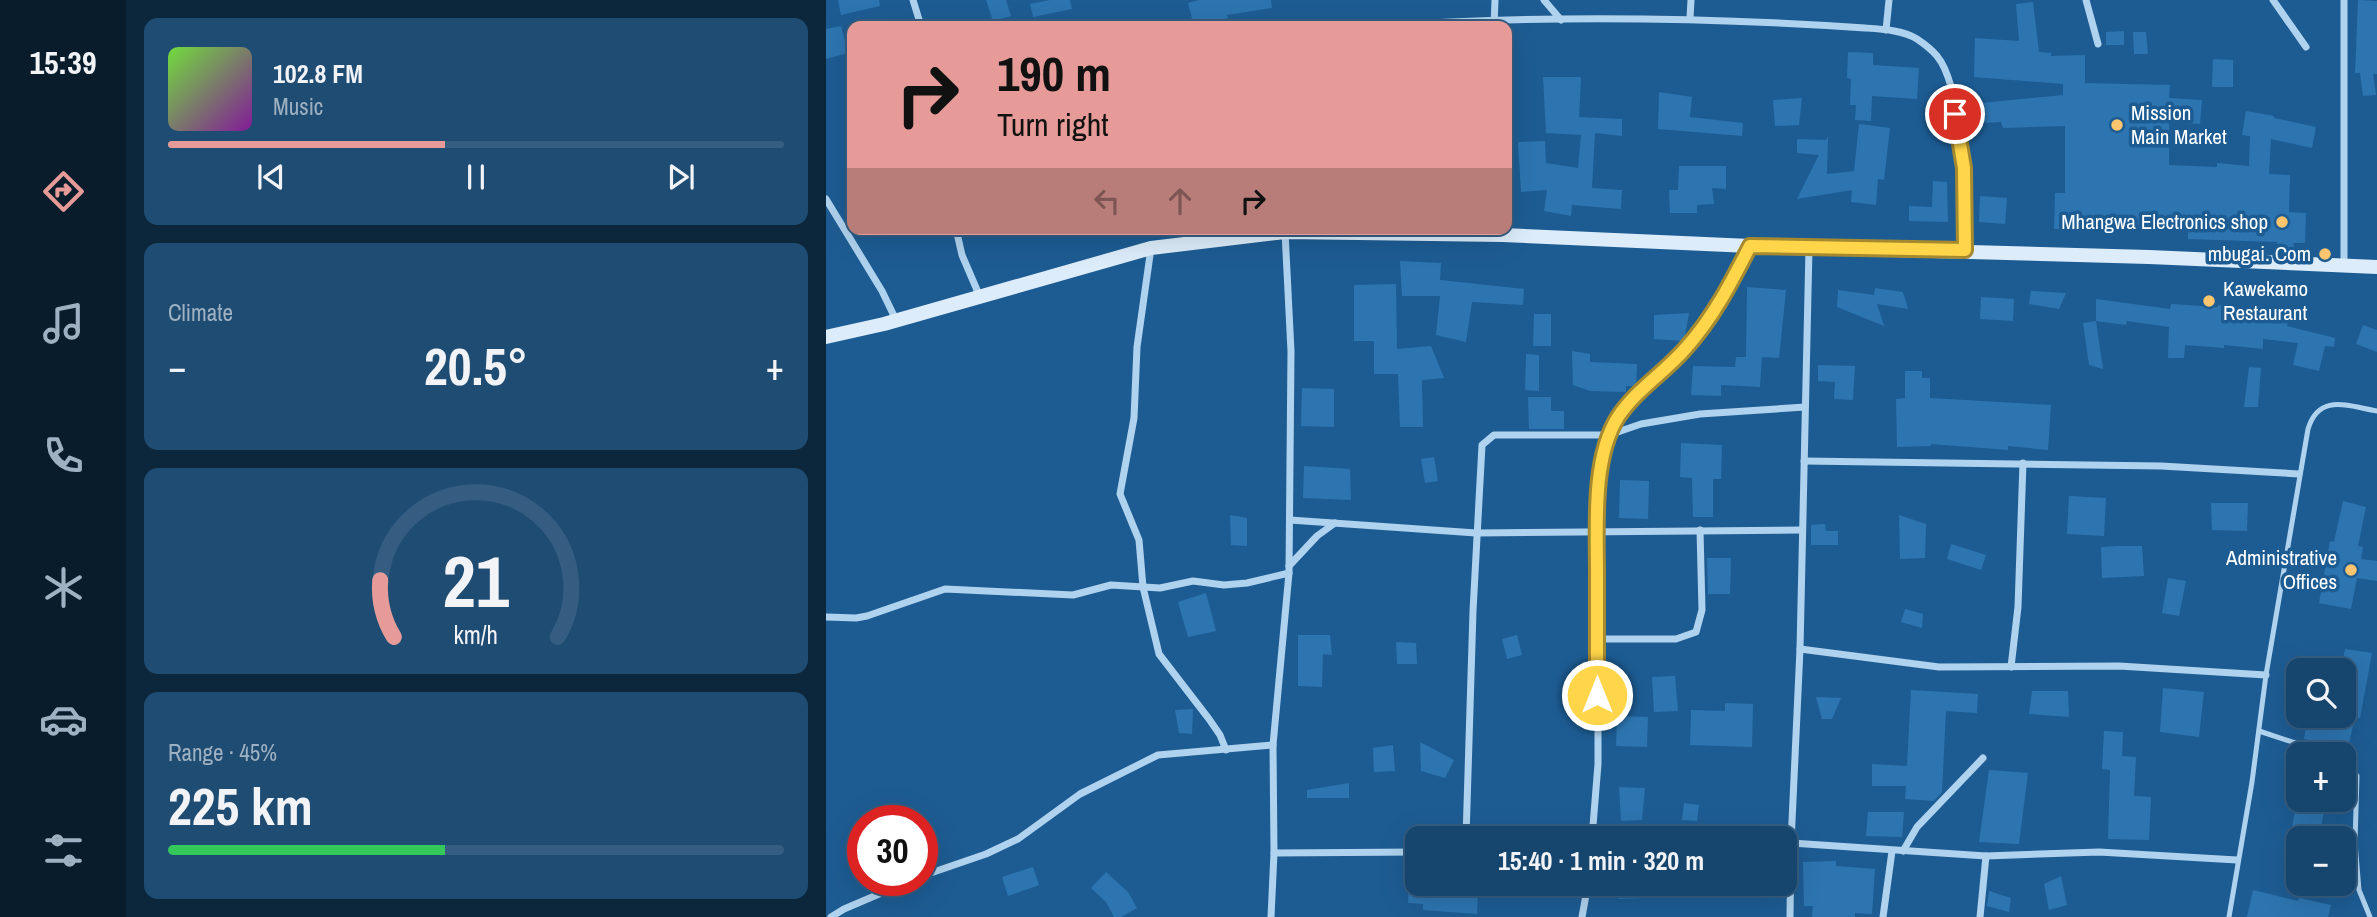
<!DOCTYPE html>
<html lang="en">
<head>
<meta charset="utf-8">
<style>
	:root { --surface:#16456e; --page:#1f4c73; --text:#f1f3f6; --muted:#9eb1c2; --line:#355d81; --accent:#e69b98 }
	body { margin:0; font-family:"Archivo Narrow",sans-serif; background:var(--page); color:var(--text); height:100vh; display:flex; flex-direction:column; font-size:26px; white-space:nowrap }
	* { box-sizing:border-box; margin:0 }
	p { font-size:23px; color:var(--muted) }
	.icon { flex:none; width:38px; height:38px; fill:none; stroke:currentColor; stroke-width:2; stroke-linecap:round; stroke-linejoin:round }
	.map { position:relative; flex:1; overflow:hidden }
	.sheet { display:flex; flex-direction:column; gap:18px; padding:18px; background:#0c263c; width:700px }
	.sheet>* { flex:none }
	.top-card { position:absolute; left:21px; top:21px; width:665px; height:214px; border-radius:14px; box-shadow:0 7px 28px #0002,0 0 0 2px var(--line); background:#e69b98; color:#111; overflow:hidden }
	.fabs { position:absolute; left:1460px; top:658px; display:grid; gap:14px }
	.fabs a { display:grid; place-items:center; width:70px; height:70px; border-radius:14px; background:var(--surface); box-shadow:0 7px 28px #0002,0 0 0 2px var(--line); font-size:35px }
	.speed { position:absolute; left:21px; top:805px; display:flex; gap:14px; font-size:35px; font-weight:700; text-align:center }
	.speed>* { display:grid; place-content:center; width:91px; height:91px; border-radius:50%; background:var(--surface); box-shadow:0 7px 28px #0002,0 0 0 2px var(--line); line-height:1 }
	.speed .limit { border:10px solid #d22; background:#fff; color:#111 }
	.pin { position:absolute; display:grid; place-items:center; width:60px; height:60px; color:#fff; margin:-30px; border:4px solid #fff; border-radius:50%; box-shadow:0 2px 7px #0007 }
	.me { position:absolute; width:77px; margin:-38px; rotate:0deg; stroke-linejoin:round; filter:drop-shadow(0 0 5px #0008) }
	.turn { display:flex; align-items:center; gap:24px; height:147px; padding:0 35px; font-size:32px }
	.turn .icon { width:91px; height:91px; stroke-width:2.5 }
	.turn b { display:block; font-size:49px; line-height:60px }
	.lanes { display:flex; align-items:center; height:66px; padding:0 35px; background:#0003; justify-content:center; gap:35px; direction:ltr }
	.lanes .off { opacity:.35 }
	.big { font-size:52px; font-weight:800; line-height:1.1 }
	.sheet .widget { flex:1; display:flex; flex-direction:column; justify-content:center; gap:10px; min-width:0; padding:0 24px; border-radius:14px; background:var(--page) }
	.sheet .dial { align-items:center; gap:0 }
	.dial svg { height:182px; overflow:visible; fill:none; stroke:var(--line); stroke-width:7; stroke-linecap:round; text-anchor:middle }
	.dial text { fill:var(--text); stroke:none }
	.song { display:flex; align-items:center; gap:21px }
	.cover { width:84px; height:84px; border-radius:10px; background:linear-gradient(135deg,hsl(100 70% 55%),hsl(290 70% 35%)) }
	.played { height:7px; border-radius:4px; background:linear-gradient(90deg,var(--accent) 45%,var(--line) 45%) }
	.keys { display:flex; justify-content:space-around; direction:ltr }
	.heat { display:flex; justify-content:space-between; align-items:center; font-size:38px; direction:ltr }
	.charge { height:10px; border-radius:5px; background:linear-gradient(90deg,#34c759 45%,var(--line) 0) }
	.trip { position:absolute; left:579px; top:826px; width:392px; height:70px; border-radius:14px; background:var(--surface); box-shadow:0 7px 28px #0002,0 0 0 2px var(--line); font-weight:800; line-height:70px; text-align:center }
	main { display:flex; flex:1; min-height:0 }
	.dock { display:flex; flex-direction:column; width:126px; justify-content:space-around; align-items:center; background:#091c2c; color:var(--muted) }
	.dock .icon { width:49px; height:49px }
	.dock .active { color:var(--accent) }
	.dock b { font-size:32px; color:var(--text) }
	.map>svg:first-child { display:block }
</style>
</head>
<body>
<main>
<nav class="dock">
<b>15:39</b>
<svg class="icon active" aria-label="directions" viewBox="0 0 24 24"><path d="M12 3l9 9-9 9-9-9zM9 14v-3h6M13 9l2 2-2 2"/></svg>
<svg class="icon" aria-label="music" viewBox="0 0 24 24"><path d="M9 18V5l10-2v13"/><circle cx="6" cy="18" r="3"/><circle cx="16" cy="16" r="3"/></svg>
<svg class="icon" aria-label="phone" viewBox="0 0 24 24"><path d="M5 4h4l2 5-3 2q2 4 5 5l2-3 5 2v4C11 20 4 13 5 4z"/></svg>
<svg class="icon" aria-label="climate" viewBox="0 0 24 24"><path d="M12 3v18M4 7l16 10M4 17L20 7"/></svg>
<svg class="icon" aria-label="car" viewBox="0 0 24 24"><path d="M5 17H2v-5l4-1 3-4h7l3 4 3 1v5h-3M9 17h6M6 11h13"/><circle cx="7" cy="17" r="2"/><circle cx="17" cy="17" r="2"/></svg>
<svg class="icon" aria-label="filters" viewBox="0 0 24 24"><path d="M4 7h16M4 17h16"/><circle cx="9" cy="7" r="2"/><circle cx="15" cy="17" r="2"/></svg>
</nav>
<section class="sheet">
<div class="widget">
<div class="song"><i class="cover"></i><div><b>102.8 FM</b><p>Music</p></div></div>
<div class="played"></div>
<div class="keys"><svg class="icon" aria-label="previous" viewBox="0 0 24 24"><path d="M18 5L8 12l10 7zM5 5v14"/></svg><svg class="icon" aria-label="pause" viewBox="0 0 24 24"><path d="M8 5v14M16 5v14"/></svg><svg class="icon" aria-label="next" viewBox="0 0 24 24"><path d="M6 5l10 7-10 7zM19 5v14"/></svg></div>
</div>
<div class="widget"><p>Climate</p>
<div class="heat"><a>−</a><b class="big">20.5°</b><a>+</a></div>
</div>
<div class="widget dial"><svg viewBox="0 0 100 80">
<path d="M14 69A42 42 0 1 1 86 69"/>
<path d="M14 69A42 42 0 0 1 8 44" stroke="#e69b98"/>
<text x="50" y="56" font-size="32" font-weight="700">21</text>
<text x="50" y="72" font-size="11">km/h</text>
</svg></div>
<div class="widget"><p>Range · 45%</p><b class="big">225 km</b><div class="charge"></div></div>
</section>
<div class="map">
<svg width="1551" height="917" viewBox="0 0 1551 917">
	<rect width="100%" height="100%" fill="#1d5c93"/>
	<!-- building -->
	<g fill="#2d75b0">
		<path d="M12,0H53L54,6L15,15Z"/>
		<path d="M160,0H180L185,16L167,21Z"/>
		<path d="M224,0H244L246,9L207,17L204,4Z"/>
		<path d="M373,0H445L446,8L401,15L402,18L368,26L362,3Z"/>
		<path d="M1532,0L1551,1V74H1547L1550,95L1537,96L1534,73H1529Z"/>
		<path d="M1207,2L1213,52L1225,53V56L1259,55V83L1344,85L1343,98L1376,100L1374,124L1343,122V165L1391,167V163L1423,166L1424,136L1416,135L1420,111L1448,116V118L1490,127L1486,148L1445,139L1443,174L1464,175L1463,212L1480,213L1479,243H1467L1470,254L1453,253L1451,242L1362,239V231L1271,230V215L1266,230L1228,229L1229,193H1239V126L1177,128L1175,122L1157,123L1155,103L1237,95V84L1148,77L1149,38L1193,41L1190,4Z"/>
		<path d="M15,26L22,53L0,59V29Z"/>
		<path d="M1298,31V45H1280V32Z"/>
		<path d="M1307,32H1320L1322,54H1308Z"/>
		<path d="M1022,52L1047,53V65L1093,68L1091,99L1046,96L1045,121L1029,120L1030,105H1024L1025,79L1021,78Z"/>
		<path d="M1387,59L1407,60V87H1386Z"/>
		<path d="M717,77H755L753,117L796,119V136L769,133L766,188L796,190L795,209L746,205L745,216L718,211L721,190L695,192L692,142L719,141L720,163L752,168L755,135L720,133Z"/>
		<path d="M833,92L866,97L864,117L917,123L916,136L832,129Z"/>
		<path d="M976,98L973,125L949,126L947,100Z"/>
		<path d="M1033,124L1064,128L1058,180L1052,179L1050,205L1025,202L1026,190L971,199L993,155L971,153V139L1000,140L1002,136L1001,174L1028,171Z"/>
		<path d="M853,166H900V189L886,188L888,204L871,205V213H844L843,190H852Z"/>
		<path d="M1107,181L1121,182L1122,222L1083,221V206L1106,207Z"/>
		<path d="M1154,196L1181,198L1179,224L1153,222Z"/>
		<path d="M574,261L615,263L614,280L698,289L697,305L646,302L640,342L610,335L614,296H576Z"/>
		<path d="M570,284L571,349L605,346L618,378L596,380L597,427H574L572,374H548V341H528V285Z"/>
		<path d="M921,287L960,290L953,358L936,357L934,387L895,385V396L865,395L867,366L909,367L910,357H920Z"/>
		<path d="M1049,288L1077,292L1082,309L1051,304L1058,326L1011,307L1012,290L1048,295Z"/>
		<path d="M1205,291L1240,293L1233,309L1203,304Z"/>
		<path d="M1155,297L1188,299L1187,321L1154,319Z"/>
		<path d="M1270,299L1344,309L1345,304L1392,307V305L1463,311L1461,326L1509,338L1508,347L1499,346L1493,371L1467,365L1472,343L1437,339V349L1398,345V348L1359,345L1358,358H1342L1343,327L1301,321L1300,325L1270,321Z"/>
		<path d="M863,313L858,341L828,339V315Z"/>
		<path d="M708,314H725V346H707Z"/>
		<path d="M1270,321L1277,369L1263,365L1257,323Z"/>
		<path d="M1537,325L1551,330V352L1530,344Z"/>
		<path d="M746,351L764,354V362L811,364L810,386H800V392L764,391L747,385Z"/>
		<path d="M700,354L713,355V391L699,390Z"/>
		<path d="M992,365L1029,366L1027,400L1008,399L1009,382L992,381Z"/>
		<path d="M1423,367L1435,368L1432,407H1418Z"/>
		<path d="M1079,371H1096V378H1104V398L1225,405L1222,450L1182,446V450L1105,444V446L1071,447L1070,399L1079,398Z"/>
		<path d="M476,388L508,389V427L475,426Z"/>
		<path d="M702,397H725V411H738V429H703Z"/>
		<path d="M855,443L896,445L895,479H887V517H867L866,478L854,477Z"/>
		<path d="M608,457L612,481L599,483L595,459Z"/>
		<path d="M478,466L524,469L525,500L477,498Z"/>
		<path d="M794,480L823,481L822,519L793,518Z"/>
		<path d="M1243,496L1280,498L1278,536L1241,534Z"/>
		<path d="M1517,501L1540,507L1532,546L1537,547L1535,559L1551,561V581L1531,578L1525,609L1493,603L1504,541L1508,542Z"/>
		<path d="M1385,503H1422L1421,531L1386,530Z"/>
		<path d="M404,515L421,518V546L405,545Z"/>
		<path d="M1073,515L1100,524L1099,558L1074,559Z"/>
		<path d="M999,524L1000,531H1012V545H985V525Z"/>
		<path d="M1125,544L1160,555L1155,570L1121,559Z"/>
		<path d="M1291,546H1316L1318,576L1276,578L1275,547Z"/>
		<path d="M881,558H905L904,594H882Z"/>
		<path d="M1342,578L1360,581L1353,616L1336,613Z"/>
		<path d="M380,593L390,631L362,637L352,602Z"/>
		<path d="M1079,609L1097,614L1096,628L1075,622Z"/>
		<path d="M472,635H504L506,655L497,654L496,687L472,686Z"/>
		<path d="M691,635L696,655L681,659L676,639Z"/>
		<path d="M570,642L590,643L591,664H571Z"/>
		<path d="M1519,649L1546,653L1534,718L1529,717L1522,748L1478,739L1482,716L1517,720V670H1515Z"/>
		<path d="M849,676L852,711L828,712L826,677Z"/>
		<path d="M1337,688L1378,692L1373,737L1334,732Z"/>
		<path d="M1085,690L1152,694L1151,713L1120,711L1116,792L1108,801L1079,799L1080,786H1046V764L1081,766Z"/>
		<path d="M1206,691H1242L1243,717L1203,714Z"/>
		<path d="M990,697L1015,698L1006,719H996Z"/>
		<path d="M899,703L927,704L926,747L864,745L865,710L899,711Z"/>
		<path d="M367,709L366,734L353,733L349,710Z"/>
		<path d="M791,716L822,717L821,747L790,746Z"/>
		<path d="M1278,731L1297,732L1296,756L1310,757L1308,796L1325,797L1323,840L1282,839L1284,770L1276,769Z"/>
		<path d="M594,742L628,760L619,778L595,771Z"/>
		<path d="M567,745L569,771L548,772L547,748Z"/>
		<path d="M1163,770L1202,773L1193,844L1153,842Z"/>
		<path d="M523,783V798H481V790Z"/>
		<path d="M793,787L819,788L816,820L795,821Z"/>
		<path d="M1471,800H1500L1493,838H1464Z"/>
		<path d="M858,803L873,805L871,821L856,820Z"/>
		<path d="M1042,812H1078L1076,837L1040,836Z"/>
		<path d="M1010,861V866L1049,869L1046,914L1029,913V917H986L987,906H978L977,862Z"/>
		<path d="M207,867L213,885L182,896L176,877Z"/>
		<path d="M280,872L302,892L311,908L295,917H288L280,902L265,888Z"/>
		<path d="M1235,876L1241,905L1223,910L1218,884Z"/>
		<path d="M583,884H611V889L652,891L651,914L597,910V904L582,903Z"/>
		<path d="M792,884H816V898L792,899Z"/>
		<path d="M1427,890L1472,901L1473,898L1505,905L1502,917H1421Z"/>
		<path d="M1163,891L1185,898L1183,912L1161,906Z"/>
	</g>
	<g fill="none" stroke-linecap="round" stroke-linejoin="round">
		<!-- service -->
		<g stroke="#afd2ee" stroke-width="5">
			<path d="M1433,731L1503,754"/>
			<path d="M1517,761L1522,763L1531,776L1529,842L1533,890L1544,917"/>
			<path d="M1403,917L1426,782L1440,675L1482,429C1493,393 1521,406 1551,411"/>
		</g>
		<!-- minor -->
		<g stroke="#afd2ee" stroke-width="7">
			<path d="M87,0L95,26"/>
			<path d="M718,0L735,20"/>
			<path d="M1260,0L1272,44"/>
			<path d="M1447,0L1480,47"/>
			<path d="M1518,0V265"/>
			<path d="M864,18L865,0"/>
			<path d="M551,26C713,15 876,17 1039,28C1055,29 1077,30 1091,39C1097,43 1106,50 1111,56C1139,90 1138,206 1139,250"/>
			<path d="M668,26L669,0"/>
			<path d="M1060,30L1063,0"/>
			<path d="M0,199L56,291L70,320"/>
			<path d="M130,229L136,255L154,297"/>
			<path d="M325,248L311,347L308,418L294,494L313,540L317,587L333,654L383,719L394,735L400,750"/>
			<path d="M978,461L1335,466L1473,474"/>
			<path d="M464,520L650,533L976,530"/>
			<path d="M463,566L491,536L509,523"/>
			<path d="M0,617L30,618L41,616L119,589L247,595L285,585L334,588L367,581L398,585L421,583L463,573"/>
			<path d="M771,639H850L870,632L876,610L874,530"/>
			<path d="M974,649L1113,667L1293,666L1440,675"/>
			<path d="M1185,667L1192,607L1197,463"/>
			<path d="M640,838L647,611L656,445L668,435H783L815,424L874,414L979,407"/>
			<path d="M766,838L772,764V490L783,435L792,417L811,394L857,352L875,330L894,304L924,246"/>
			<path d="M965,843L1160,856L1273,852L1411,860"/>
			<path d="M1077,851L1091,827L1157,758"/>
			<path d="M448,853L592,852"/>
			<path d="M96,876L160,854L192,839L254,794L332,755L447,745"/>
			<path d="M5,917L18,909L86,880"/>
			<path d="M445,917L448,853L447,745L463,573L465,351L459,232"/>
			<path d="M756,917L762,884"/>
			<path d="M964,917L965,843L974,649L983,248"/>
			<path d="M1057,917L1066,851"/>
			<path d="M1154,917L1160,856"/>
		</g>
		<!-- secondary -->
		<path stroke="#dcecfa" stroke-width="14" d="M0,337L58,324L325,248L459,232L677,235L924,246L1323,257L1551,267"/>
	</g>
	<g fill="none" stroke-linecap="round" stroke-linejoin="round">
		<!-- route casing -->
		<g stroke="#a68a30" stroke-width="18">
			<path id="route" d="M771,695C771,654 771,614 771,573C771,526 766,458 792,417C810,390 838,373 859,349C887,318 905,283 924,246L1139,250L1138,168L1129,114"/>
		</g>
		<!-- route -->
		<use href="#route" stroke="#ffd54a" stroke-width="12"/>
	</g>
	<!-- markers -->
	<g fill="#fdc66e" stroke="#1d5c93" stroke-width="2.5">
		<circle cx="1291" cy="125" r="7"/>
		<circle cx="1456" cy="222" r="7"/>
		<circle cx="1499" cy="254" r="7"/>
		<circle cx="1383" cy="301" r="7"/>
		<circle cx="1525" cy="570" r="7"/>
	</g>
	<g text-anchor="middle" stroke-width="7" stroke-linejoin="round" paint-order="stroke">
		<!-- poi labels -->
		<g font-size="21" fill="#fff" stroke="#1d5c93" text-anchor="end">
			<text x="1305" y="120" text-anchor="start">Mission<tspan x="1305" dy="24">Main Market</tspan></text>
			<text x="1442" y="229">Mhangwa Electronics shop</text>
			<text x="1485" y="261">mbugai. Com</text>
			<text x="1397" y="296" text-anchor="start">Kawekamo<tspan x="1397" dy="24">Restaurant</tspan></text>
			<text x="1511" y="565">Administrative<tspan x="1511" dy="24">Offices</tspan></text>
		</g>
	</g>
</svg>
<div class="fabs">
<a><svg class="icon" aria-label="search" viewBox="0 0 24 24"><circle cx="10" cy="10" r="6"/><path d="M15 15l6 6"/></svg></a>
<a>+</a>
<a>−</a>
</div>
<div class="speed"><div class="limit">30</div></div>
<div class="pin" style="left:1129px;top:114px;background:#d93025"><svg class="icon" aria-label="arrive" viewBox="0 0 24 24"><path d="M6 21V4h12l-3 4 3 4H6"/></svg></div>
<svg class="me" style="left:771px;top:695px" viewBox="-20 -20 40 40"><circle r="17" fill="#ffd54a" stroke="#fff" stroke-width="3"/><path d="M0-11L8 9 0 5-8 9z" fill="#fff"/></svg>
<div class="trip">15:40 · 1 min · 320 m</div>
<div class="top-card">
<div class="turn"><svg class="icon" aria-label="right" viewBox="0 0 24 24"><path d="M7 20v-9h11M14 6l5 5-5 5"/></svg><div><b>190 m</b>Turn right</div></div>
<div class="lanes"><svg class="icon off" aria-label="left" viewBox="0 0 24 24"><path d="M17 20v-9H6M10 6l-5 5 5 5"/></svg><svg class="icon off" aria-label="ahead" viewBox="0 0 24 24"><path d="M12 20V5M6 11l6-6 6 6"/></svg><svg class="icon" aria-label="right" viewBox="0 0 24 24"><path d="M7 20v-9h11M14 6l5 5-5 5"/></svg></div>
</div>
</div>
</main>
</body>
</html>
